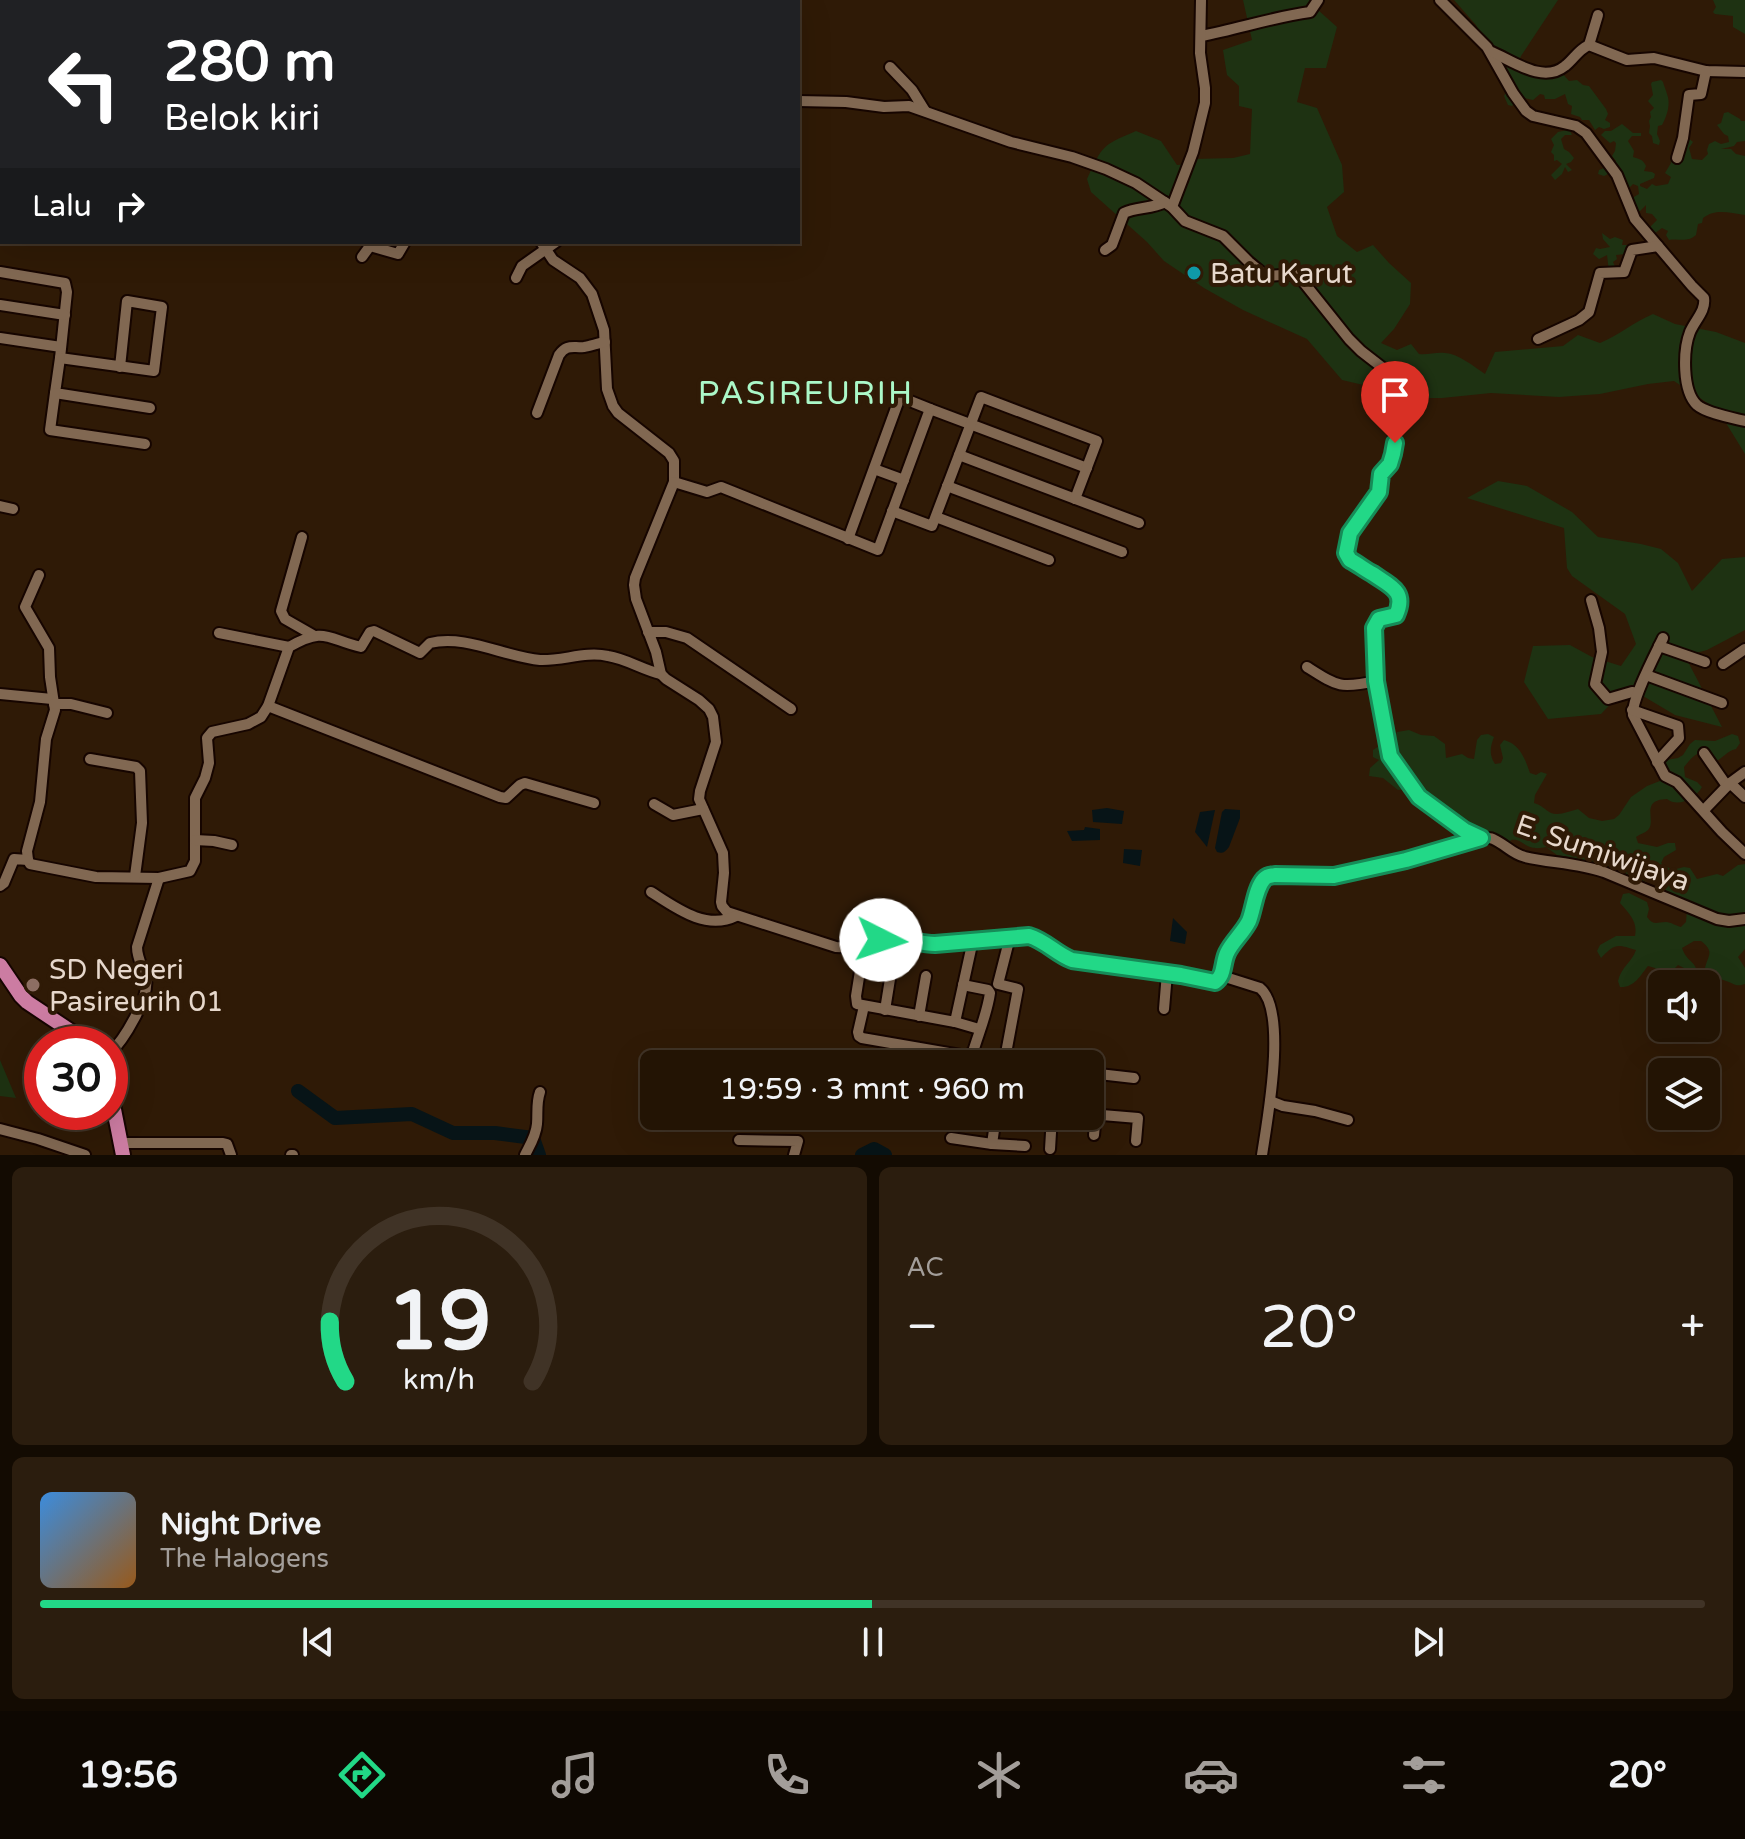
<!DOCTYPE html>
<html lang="id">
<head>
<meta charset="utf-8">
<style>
	:root { --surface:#231404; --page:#2b1d0e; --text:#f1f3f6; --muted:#a39e9a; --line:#403326; --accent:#22d887 }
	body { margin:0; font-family:"Varela Round",sans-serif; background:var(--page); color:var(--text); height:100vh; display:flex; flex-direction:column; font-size:30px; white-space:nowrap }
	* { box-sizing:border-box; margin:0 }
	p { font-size:26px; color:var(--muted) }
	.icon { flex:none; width:44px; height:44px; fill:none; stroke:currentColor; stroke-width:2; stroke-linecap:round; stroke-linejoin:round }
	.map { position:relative; height:1155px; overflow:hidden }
	.sheet { display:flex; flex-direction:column; gap:12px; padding:12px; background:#130b02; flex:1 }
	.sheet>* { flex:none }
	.hud { position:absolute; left:0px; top:0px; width:800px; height:244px; box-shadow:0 8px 32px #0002,0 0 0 2px var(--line); background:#202124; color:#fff; overflow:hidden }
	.controls { position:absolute; left:1648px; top:970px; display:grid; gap:16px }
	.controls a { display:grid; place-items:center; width:72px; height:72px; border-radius:12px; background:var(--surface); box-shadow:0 8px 32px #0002,0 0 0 2px var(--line); font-size:40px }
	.speed { position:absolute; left:24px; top:1026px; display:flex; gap:16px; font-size:40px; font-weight:700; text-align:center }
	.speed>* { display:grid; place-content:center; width:104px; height:104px; border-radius:50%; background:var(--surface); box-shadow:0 8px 32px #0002,0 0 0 2px var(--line); line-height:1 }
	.speed .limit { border:12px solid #d22; background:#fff; color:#111 }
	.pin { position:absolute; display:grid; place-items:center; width:68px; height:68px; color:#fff; margin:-82px -34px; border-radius:50% 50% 50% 0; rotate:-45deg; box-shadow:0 0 8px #0007 }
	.pin .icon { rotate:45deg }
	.me { position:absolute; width:88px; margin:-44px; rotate:94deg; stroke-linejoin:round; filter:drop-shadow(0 0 6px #0008) }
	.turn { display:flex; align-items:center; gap:28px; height:168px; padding:0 32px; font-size:36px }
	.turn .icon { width:104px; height:104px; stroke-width:2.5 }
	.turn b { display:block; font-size:56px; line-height:68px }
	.then { display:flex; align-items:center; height:76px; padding:0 32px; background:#0003; gap:16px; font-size:30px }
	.big { font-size:60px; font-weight:600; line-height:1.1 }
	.sheet .widget { flex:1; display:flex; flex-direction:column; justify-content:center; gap:12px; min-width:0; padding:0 28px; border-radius:12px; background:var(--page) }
	.sheet .dial { align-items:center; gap:0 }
	.dial svg { height:208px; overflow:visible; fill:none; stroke:var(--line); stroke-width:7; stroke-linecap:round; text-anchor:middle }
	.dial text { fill:var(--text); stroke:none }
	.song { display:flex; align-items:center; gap:24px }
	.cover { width:96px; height:96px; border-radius:12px; background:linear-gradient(135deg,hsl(210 70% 55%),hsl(30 70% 35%)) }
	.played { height:8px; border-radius:4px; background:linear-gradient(90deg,var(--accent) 50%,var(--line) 50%) }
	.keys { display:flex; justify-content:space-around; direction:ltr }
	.heat { display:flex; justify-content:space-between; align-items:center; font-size:44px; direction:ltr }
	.sheet .tiles { flex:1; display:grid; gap:12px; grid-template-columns:1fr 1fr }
	.widget:last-child { grid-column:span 2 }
	.trip { position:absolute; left:640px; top:1050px; width:464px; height:80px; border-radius:12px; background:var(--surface); box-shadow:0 8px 32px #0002,0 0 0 2px var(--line); font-weight:600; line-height:80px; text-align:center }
	.tab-bar { display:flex; height:128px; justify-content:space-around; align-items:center; background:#0e0802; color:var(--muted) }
	.tab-bar .icon { width:56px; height:56px }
	.tab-bar .active { color:var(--accent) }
	.tab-bar b { font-size:36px; color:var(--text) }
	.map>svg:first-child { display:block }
</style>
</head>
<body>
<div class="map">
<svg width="1745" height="1155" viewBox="0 0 1745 1155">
	<rect width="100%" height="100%" fill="#2f1a06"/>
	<!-- green -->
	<g fill="#1e3212">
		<path d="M1243,0H1318V10L1337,27L1326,68H1305L1297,102L1317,108L1342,165L1344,192L1327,207L1337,236L1357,252L1373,245L1389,263L1411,283L1410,304L1394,329L1381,343L1397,350L1411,344L1419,354C1428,355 1436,352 1445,353C1459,354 1473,366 1485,374L1495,352L1563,346L1578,335L1600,343C1619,335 1634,322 1653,314L1675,324L1716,332L1745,343V454L1718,410L1674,381L1648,384L1600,394L1559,397L1491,393L1442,398H1419L1342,380L1307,339L1243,310L1204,288L1164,261L1147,242L1091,192L1087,179C1103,145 1101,146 1136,131L1161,141L1177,165L1187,164L1194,159L1233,158L1250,154L1252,109L1239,106V86L1227,75L1223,50L1252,40Z"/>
		<path d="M1454,0H1558L1521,56L1518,64L1562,73L1569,81L1577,80L1583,85L1589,86L1606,109L1608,114L1605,120L1610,123V127L1604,129L1599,127L1595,130L1589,120H1582L1580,117L1571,114L1572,106L1568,104L1565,94L1555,99H1545L1544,95L1540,94L1533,100L1520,97L1512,106L1508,105L1504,96L1506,92L1513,86V81L1509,88L1476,25Z"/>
		<path d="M1713,0H1745V34L1733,27V16L1715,14L1713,12L1716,7Z"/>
		<path d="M1661,80L1663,82C1664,86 1666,90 1667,94C1671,104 1667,116 1662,125L1658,126L1657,134L1660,141L1659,145L1653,143L1652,136L1649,133L1650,126L1649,121L1651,117L1650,112L1654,108L1648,101L1653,95L1651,84L1652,82Z"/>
		<path d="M1728,112L1740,119L1741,121H1745V141L1737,142L1734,146L1721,149H1731L1736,154L1745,156V215C1729,213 1716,208 1703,218L1702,223L1698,224L1696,235C1687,243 1679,238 1669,240L1666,235L1668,231L1662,228L1648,238L1644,233L1657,220L1652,214L1646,213V205L1640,211H1638V207H1634L1635,203L1632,201L1634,197L1639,194L1638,186L1633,184L1627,190L1608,174L1604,176L1598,174L1599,170L1604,168V163L1616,161L1612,156L1615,151L1616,143L1614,141L1610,143L1601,135L1605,131H1611L1622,124L1633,133H1641V136H1632L1628,141L1634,151L1633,157C1639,159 1643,159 1646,166L1644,171L1652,172L1655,174L1654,178L1640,184V186L1647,189L1652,184L1656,186L1668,184L1671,177L1665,173L1671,163L1670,157L1688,138L1693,142L1689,148L1692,159L1702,160L1708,154L1707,150L1709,144L1715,141L1721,144L1729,142L1728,136L1724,134L1717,125L1721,123L1724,113Z"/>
		<path d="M1567,130L1570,131L1572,135H1565L1561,139L1564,149L1569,152L1574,158L1571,162L1566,164L1572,170L1568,172L1565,167L1562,174L1555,180L1551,175L1562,164L1557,160L1554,161V155L1551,152L1554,145L1551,139L1558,132Z"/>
		<path d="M1602,233L1610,239L1615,237L1623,240L1622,245H1630L1625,254L1616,255L1617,259L1613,262L1616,269L1609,272L1607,255L1599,259L1593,254L1596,248L1600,249L1610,247L1603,239Z"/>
		<path d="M1498,481L1527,486L1572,512L1598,537L1641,544L1661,549L1678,563L1692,591L1722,559L1745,557V630L1707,650L1685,656L1722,727L1675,715L1643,696L1625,689L1601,714L1548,719L1524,682L1533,646L1570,645L1592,657L1621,666L1636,644L1625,614L1572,576L1567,568L1564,528L1467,498Z"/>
		<path d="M1409,730L1421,735L1434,736L1445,744L1446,758L1462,754L1468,758L1474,759L1477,740L1481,735L1488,734L1494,737C1490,747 1489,755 1495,764L1501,763L1503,758L1500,745L1504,740C1520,744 1525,759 1530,773L1536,775L1541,772L1547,774L1535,795L1534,803C1542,805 1545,810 1551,813C1559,816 1570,811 1578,809L1589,818L1602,821L1614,819L1619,815L1631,797L1647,786L1665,779L1666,760L1678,758L1683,755L1690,744L1695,740L1715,741L1732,734L1738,736L1740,743L1736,749C1726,751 1723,759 1714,762L1705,752C1695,752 1690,760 1684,767L1685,777L1697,782L1702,787C1696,798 1678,808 1667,799C1639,800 1657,821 1648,830C1645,833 1640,834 1636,837L1638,843L1657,847L1668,843H1675L1676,850L1664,857L1661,863L1672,870L1684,867L1690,868L1697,879L1717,874L1723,876L1738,865L1745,864V949L1738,957L1745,968V984C1736,987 1735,984 1726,981C1716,977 1710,980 1705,968C1708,955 1715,952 1701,941H1694L1682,948C1689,967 1698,957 1698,984H1687L1688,980L1684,968L1678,965L1673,970L1670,984H1662L1661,1003L1654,1001L1650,989L1658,979L1660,973L1655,968L1648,966C1640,976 1634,988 1620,987L1618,981C1621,967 1632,962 1636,950C1617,944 1615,943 1601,958L1597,951L1600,945L1616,936H1635C1638,922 1629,913 1620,903L1623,894L1629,893L1647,902L1649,909L1647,917C1654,926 1656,922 1666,922C1671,922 1676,926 1681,927L1686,922C1687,910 1688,904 1677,897L1663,900L1652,892L1665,880L1658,870L1651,873L1648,880L1643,884L1590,865L1585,861L1579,859L1557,855L1546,847C1541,848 1536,849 1530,847C1522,844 1520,839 1511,840L1508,844L1495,840L1489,845L1412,788L1398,790L1383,778L1369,776L1370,768L1379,760L1373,757V750C1382,743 1392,743 1397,732Z"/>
		<path d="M0,1060L16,1098L0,1096Z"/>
	</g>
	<!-- water -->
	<g fill="#071417">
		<path d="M1107,808L1124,811L1122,824L1093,822L1092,810Z"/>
		<path d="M1225,809L1240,810V818L1229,847C1225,852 1223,854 1217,852L1215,848L1222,812Z"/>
		<path d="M1215,810L1207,847L1195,832L1200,812Z"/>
		<path d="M1085,827L1100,829V840L1072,841L1067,831L1084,830Z"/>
		<path d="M1124,849L1142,850L1140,866L1123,863Z"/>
		<path d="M1173,918L1187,932L1185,944L1170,941Z"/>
	</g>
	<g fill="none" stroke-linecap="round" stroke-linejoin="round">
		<!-- river -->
		<g stroke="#071417" stroke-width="14">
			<path d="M298,1091L335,1118L412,1114L453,1133H495L533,1138L539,1155"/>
			<path d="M862,1155L874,1149L885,1155"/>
		</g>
		<!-- minor casing -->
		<g stroke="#160500" stroke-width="14">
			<g id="minor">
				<path d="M1440,0L1487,47L1513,93L1526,111L1533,116L1576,126L1586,133L1617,175L1635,219L1692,286L1704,298C1706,311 1695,320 1690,332C1683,350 1682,391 1697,405C1706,413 1733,418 1745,421"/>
				<path d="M0,1L40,2"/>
				<path d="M218,2L219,0"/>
				<path d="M1201,36C1238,29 1273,17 1310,12L1318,0"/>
				<path d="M0,43L2,25"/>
				<path d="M1589,45L1598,15"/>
				<path d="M1492,52C1513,61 1543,84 1565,66C1574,59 1578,50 1589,45L1627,60L1654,58L1706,71L1745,72"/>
				<path d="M890,67L912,90L925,111"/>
				<path d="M798,101L846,102L884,107L909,106L1011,142L1072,157L1106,169L1136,183L1172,207L1185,221L1223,236L1249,262L1266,276L1297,274L1349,339L1361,351L1401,382L1404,394L1399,405L1394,430L1393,454L1390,464L1381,474L1379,492L1350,533L1346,548L1350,560L1394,588L1400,600L1396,615L1379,619L1375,624C1369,652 1377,682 1382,709C1385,725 1385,743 1391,758C1397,771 1409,788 1420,798C1431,808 1467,836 1481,838C1485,839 1490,837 1493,839C1505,844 1512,854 1525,857C1551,863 1578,863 1604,872L1717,919L1729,921L1745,919"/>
				<path d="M1677,158L1683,138L1689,95L1701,94L1706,71"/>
				<path d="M1172,207L1193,152L1205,103V88L1200,53L1201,0"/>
				<path d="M541,242L553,260L580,278L592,294L604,330L607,389L613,406L618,413L669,453L674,461V482L635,578L634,585L636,599L656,652L661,674L666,679L699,700L709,709L713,717L716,742L700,791L699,799L723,853L724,873L721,902L722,906L727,912L836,947L859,948L892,938L922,944H935L1029,936C1046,941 1056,954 1072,960L1181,975L1215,982L1220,980L1222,976L1229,949L1249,921L1261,882L1266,877L1275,875L1334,876L1406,860L1481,838"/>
				<path d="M1105,250L1112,245L1124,213C1136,207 1152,209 1165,202"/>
				<path d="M362,257L370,246L398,254L405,242"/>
				<path d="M0,272L65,283L67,292L60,358L154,371L162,307L127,301L120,367"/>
				<path d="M516,278L522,266L556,242"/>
				<path d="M0,305L65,315"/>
				<path d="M0,338L61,347"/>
				<path d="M1538,339L1579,320L1589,312L1600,273L1624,272L1632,250L1658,246"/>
				<path d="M60,358L55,393L150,408"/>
				<path d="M55,393L50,430L145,444"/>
				<path d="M537,413L559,355C567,344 572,348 584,347C591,346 598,343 605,342"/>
				<path d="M959,455L1139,523"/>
				<path d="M874,469L904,480"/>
				<path d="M674,482L707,492L721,487L878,550L930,409L1087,468"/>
				<path d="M947,486L1122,552"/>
				<path d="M0,506L13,509"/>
				<path d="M892,511L932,526L981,397L1097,441L1075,499"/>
				<path d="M936,517L1049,560"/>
				<path d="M302,537L281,611L285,619L313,635"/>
				<path d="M848,539L900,397L930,409"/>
				<path d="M39,575L25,607L49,648L50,677L55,710L46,739L40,802L27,851L28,860L30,864L35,865L96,877L159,878L190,871L195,861V798L205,778L209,763L207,738L212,732L248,724L261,717L268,706L289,647C325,626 327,639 361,647L370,632L374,631L420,653L430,643C465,634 505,657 540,660C563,661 585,651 608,656C627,659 643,670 661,674"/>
				<path d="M1591,600L1599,628L1602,652L1595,684L1608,699L1632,692L1637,693"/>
				<path d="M648,632H666L687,638L791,709"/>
				<path d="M219,633L289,647"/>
				<path d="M1663,638C1655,655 1631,700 1633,715L1665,776L1677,782L1722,832L1745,854"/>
				<path d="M1659,646L1705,662"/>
				<path d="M1723,664L1745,649"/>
				<path d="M1307,667C1337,686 1340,689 1376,681"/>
				<path d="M1646,675L1722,703"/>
				<path d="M0,694L52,699"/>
				<path d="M54,704H71L107,713"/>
				<path d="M268,706L500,797L506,798L520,785L525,783L594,803"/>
				<path d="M1632,710L1678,726L1679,738L1657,762"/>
				<path d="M1704,753L1727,786"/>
				<path d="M90,759L136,767L140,771L142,823L135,876"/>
				<path d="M1730,783L1745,772"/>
				<path d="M654,804L673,815L703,809"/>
				<path d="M1704,810L1730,783L1745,797"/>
				<path d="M195,840L214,841L232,845"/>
				<path d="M0,886L4,883L14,859L28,860"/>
				<path d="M651,892C676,908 706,931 736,916"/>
				<path d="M864,946L856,996L857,1004L955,1022L973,940"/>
				<path d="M1222,976L1260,988C1288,1011 1267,1121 1262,1155"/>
				<path d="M864,1006L858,1032L859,1036L862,1038L966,1056L973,1052C979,1032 987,1014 990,993L988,990L963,985"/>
				<path d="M1164,1009L1167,973"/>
				<path d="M885,1010L890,979"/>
				<path d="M919,1016L926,976"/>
				<path d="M955,1022L979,1029"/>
				<path d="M110,1053C124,1040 150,997 146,978C143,967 137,959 137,947L159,878"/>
				<path d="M1005,1060L1031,1064"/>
				<path d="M1004,1064L1018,989L998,984L1010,937"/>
				<path d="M1090,1073L1134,1078"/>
				<path d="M1270,1101L1283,1106L1315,1111L1348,1120"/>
				<path d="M1090,1114L1138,1118L1136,1141"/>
				<path d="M0,1129L38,1139L85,1155"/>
				<path d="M1094,1135L1096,1114"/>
				<path d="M951,1138L992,1144L1025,1146"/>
				<path d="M739,1140L798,1141L794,1155"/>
				<path d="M120,1143H223L227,1144L231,1155"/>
				<path d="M992,1144L996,1116"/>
				<path d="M1050,1149L1052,1116"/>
				<path d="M291,1155H293"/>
				<path d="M525,1155C530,1145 536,1136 537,1124C538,1113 536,1103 540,1092"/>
			</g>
		</g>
		<!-- major casing -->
		<g stroke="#160500" stroke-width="18">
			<g id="major">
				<path d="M0,965L21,996L27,1002L90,1044"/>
				<path d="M110,1089L123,1155"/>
			</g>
		</g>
		<!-- minor -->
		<use href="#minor" stroke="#816852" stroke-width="10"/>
		<!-- major -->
		<use href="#major" stroke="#cc7ca2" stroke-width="14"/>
	</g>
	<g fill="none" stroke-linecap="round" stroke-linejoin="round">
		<!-- route casing -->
		<g stroke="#168c58" stroke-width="20">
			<path id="route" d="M881,940C898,935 917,944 935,944L1029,936C1046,941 1056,954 1072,960L1181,975L1215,982C1225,975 1222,964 1227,953C1232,942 1243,933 1249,921C1254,909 1255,889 1264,879C1268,875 1270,876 1275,875L1334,876L1406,860L1481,838L1464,830L1419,797L1390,756L1376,681L1374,628L1379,619L1396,615C1407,591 1390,586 1373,574C1365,570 1358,564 1350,560L1346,553L1350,533L1379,492L1381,474L1390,464L1393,454L1395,443"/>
		</g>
		<!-- route -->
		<use href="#route" stroke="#22d887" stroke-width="14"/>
	</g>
	<!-- markers -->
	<circle fill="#0f9aa8" stroke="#2f1a06" stroke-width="3" cx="1194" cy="273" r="8"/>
	<circle fill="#8d6e63" stroke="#2f1a06" stroke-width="3" cx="33" cy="985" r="8"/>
	<g text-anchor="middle" stroke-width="8" stroke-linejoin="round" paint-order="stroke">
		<!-- poi labels -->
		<g font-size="28" fill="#e7d8cc" stroke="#2f1a06" text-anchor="start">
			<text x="1210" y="283">Batu Karut</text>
			<text x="49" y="979">SD Negeri<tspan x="49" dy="32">Pasireurih 01</tspan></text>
		</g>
		<!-- street labels -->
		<g font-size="28" fill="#e7d8cc" stroke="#2f1a06">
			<text transform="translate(1603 852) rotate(19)" y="10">E. Sumiwijaya</text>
		</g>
		<!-- quarter labels -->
		<g font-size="32" letter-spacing="2" fill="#abf8c8" stroke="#2f1a06">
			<text x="806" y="404">PASIREURIH</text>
		</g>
	</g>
</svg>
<div class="controls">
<a><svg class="icon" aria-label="sound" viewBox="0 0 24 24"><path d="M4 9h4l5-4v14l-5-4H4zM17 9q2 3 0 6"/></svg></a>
<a><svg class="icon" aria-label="layers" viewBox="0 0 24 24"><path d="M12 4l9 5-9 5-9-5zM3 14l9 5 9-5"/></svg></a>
</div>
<div class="speed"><div class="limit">30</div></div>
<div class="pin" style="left:1395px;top:443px;background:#d93025"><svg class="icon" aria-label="arrive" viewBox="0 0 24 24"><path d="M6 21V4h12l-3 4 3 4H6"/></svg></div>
<svg class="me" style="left:881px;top:940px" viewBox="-20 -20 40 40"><circle r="19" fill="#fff"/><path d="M0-13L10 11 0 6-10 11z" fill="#22d887"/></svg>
<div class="trip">19:59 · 3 mnt · 960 m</div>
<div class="hud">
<div class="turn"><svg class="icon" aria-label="left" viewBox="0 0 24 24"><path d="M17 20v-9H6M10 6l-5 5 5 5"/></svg><div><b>280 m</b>Belok kiri</div></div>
<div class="then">Lalu<svg class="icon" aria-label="right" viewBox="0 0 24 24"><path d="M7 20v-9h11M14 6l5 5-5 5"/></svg></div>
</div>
</div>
<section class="sheet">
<div class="tiles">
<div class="widget dial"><svg viewBox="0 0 100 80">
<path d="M14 69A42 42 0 1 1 86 69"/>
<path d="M14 69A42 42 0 0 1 8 46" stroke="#22d887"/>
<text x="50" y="56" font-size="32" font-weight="700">19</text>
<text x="50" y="72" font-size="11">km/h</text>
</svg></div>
<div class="widget"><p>AC</p>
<div class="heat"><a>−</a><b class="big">20°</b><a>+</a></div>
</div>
<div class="widget">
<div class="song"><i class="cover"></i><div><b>Night Drive</b><p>The Halogens</p></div></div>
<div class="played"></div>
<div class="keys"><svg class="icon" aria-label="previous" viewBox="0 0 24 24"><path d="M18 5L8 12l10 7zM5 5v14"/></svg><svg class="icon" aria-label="pause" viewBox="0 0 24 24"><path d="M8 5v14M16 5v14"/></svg><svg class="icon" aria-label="next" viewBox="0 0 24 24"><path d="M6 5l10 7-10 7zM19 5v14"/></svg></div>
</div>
</div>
</section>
<nav class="tab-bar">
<b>19:56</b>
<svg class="icon active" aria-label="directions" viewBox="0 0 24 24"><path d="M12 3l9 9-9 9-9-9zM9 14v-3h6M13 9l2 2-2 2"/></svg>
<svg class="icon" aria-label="music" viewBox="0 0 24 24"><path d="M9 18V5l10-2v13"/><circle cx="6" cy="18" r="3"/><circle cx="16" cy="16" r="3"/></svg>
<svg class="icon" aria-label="phone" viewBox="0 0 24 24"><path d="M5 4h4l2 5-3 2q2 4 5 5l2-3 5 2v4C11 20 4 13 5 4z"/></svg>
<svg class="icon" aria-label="climate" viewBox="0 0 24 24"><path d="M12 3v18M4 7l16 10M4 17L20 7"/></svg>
<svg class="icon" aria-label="car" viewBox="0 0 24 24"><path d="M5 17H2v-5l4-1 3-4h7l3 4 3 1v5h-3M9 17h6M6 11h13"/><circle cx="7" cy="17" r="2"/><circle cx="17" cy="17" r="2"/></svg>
<svg class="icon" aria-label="filters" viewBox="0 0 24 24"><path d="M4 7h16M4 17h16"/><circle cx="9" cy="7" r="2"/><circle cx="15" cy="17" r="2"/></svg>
<b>20°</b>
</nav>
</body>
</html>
